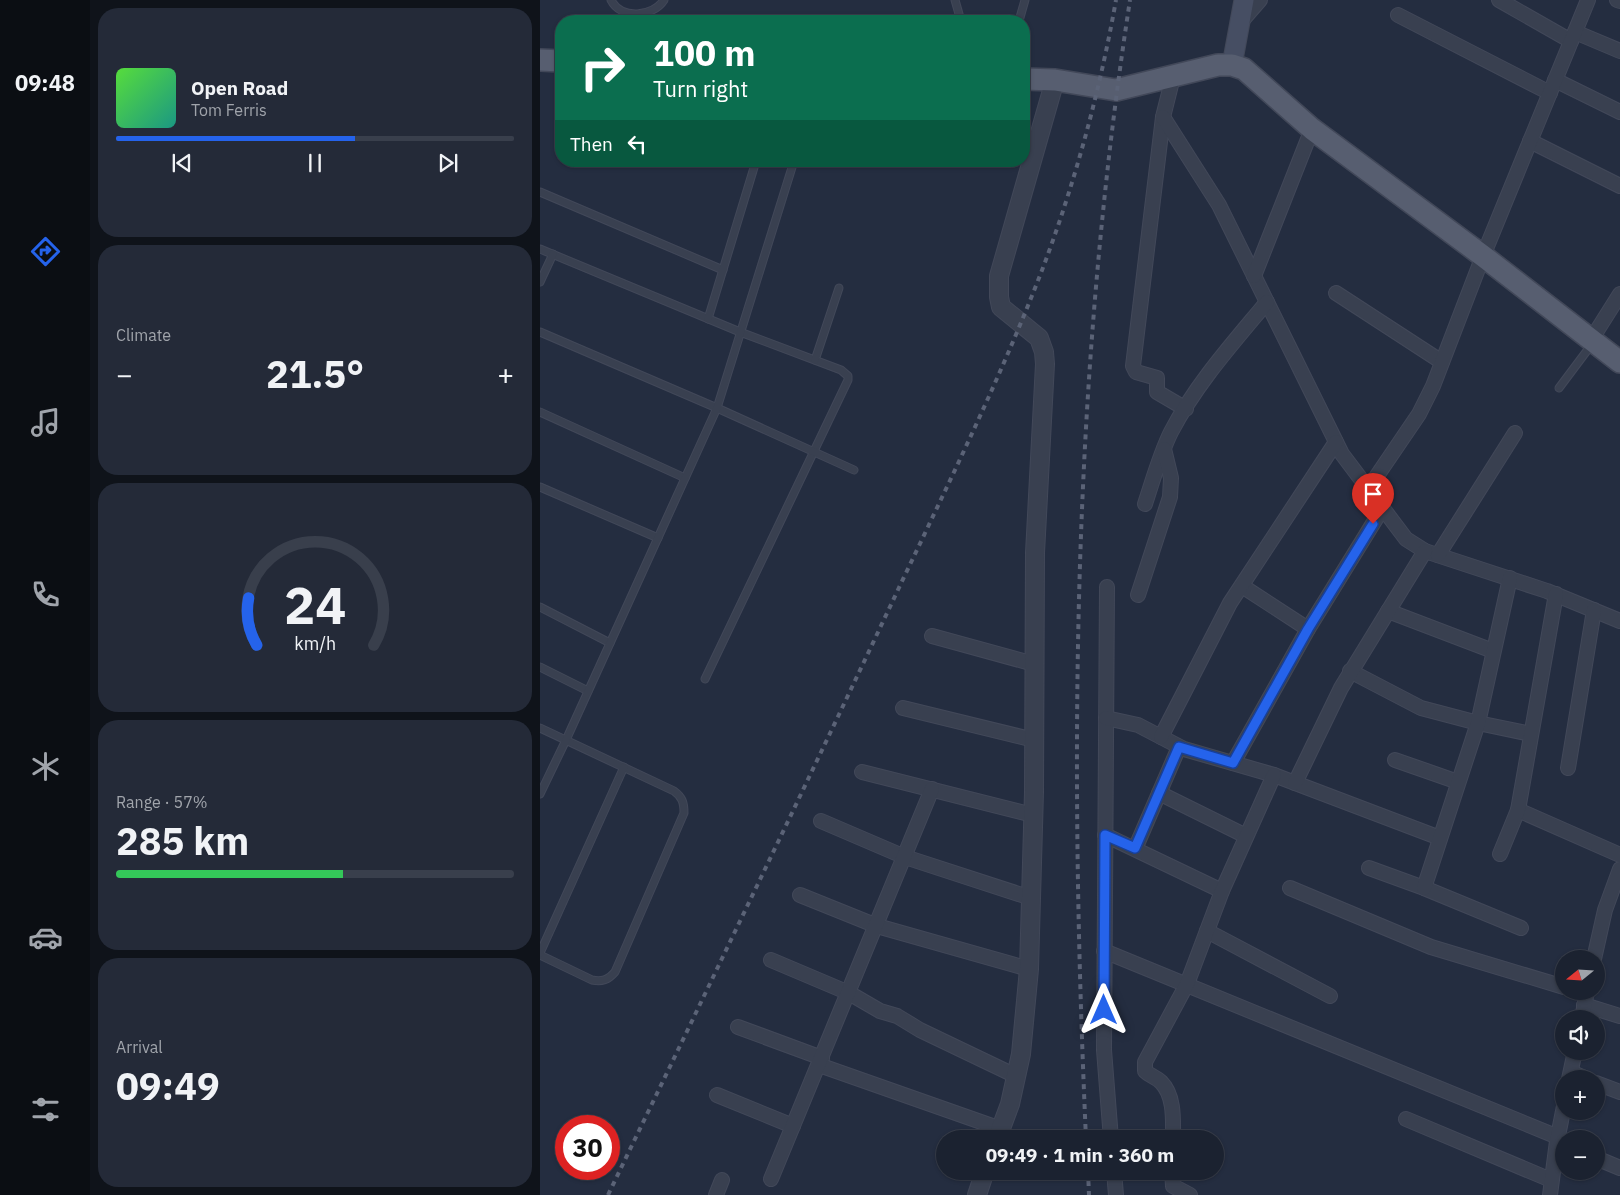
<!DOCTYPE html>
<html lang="en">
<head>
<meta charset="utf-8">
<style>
	:root { --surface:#1b2230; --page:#242a38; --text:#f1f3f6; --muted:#a0a4ab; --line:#393f4c; --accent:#2563eb }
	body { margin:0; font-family:"IBM Plex Sans",sans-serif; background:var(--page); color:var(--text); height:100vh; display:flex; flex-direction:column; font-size:19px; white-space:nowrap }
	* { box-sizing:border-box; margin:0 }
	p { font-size:16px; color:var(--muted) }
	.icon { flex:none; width:28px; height:28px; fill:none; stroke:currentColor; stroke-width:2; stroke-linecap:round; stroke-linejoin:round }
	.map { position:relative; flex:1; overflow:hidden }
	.details { display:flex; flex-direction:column; gap:8px; padding:8px; background:#0f131a; width:450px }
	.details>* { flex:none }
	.hud { position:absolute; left:15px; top:15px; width:475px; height:152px; border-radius:20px; box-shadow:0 1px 4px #0004,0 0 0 1px var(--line); background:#0b6e4f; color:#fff; overflow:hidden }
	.needle { width:32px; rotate:252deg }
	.controls { position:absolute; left:1015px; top:950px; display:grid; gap:10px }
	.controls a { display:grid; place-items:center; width:50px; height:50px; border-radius:50%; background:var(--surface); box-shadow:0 1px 4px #0004,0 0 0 1px var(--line); font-size:25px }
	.speed { position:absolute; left:15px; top:1115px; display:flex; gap:10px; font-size:25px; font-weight:700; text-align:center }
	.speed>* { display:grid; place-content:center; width:65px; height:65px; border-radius:50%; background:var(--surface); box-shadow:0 1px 4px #0004,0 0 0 1px var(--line); line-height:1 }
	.speed .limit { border:8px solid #d22; background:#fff; color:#111 }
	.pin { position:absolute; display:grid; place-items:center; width:42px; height:42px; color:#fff; margin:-51px -21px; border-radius:50% 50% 50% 0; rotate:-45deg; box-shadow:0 0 5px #0007 }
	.pin .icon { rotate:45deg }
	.me { position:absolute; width:55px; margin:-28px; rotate:0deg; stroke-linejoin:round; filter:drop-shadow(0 0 4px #0008) }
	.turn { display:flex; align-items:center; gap:18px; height:105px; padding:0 15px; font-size:22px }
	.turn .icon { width:65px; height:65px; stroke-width:2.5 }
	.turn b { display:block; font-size:35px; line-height:42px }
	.then { display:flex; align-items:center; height:48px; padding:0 15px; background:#0003; gap:10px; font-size:19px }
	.big { font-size:38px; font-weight:800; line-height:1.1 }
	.details .widget { flex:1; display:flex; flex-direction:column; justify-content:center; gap:8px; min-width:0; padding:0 18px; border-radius:20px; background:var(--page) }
	.details .dial { align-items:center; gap:0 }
	.dial svg { height:130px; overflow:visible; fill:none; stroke:var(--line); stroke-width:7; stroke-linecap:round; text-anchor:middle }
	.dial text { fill:var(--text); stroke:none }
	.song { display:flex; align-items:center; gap:15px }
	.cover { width:60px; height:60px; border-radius:8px; background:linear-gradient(135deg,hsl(110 70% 55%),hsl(170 70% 35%)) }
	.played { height:5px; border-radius:2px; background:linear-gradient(90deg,var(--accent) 60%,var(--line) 60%) }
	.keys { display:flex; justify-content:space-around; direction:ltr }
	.heat { display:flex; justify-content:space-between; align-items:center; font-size:28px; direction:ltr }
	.charge { height:8px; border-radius:4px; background:linear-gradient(90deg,#34c759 57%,var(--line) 0) }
	.trip { position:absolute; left:396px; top:1130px; width:288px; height:50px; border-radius:25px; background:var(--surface); box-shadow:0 1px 4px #0004,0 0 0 1px var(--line); font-weight:800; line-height:50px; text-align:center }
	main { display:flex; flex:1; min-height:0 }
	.tab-bar { display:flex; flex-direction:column; width:90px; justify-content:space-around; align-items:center; background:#0b0e13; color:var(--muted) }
	.tab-bar .icon { width:35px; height:35px }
	.tab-bar .current { color:var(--accent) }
	.tab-bar b { font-size:22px; color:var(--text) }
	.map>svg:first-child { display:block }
</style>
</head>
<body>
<main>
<nav class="tab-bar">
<b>09:48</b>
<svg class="icon current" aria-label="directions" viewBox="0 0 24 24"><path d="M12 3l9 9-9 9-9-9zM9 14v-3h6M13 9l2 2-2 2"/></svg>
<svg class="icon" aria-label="music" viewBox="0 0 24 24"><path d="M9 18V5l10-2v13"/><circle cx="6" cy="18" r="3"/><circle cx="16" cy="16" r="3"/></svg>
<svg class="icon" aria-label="phone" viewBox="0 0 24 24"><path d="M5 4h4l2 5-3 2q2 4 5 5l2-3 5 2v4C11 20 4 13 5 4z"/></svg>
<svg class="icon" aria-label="climate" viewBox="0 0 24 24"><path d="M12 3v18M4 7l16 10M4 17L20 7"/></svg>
<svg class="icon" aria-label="car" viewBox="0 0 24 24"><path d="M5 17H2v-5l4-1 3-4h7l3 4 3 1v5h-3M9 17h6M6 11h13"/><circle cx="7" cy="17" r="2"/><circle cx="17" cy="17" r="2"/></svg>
<svg class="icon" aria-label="filters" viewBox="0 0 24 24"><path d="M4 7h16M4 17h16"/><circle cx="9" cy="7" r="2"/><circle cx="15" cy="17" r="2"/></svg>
</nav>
<section class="details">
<div class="widget">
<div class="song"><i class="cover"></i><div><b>Open Road</b><p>Tom Ferris</p></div></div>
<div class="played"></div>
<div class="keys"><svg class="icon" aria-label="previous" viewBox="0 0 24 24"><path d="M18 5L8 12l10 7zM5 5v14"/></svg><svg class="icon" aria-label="pause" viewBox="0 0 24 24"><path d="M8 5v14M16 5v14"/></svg><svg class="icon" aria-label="next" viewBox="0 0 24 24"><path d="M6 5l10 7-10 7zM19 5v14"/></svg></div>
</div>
<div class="widget"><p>Climate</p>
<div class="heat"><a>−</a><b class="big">21.5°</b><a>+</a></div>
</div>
<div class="widget dial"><svg viewBox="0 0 100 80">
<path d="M14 69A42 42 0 1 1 86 69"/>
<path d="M14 69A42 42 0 0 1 9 40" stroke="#2563eb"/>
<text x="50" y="56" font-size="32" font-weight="700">24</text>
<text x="50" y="72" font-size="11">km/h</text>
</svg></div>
<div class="widget"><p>Range · 57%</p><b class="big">285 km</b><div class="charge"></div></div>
<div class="widget"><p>Arrival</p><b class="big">09:49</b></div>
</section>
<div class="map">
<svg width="1080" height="1195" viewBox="0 0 1080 1195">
	<rect width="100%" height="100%" fill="#242d40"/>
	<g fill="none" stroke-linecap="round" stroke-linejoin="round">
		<!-- service casing -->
		<g stroke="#424859" stroke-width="9">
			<g id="service">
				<path d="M71,0C81,20 113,17 124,0"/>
				<path d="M415,0L421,21"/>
				<path d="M479,21L485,0"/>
				<path d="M0,192L183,270"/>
				<path d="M0,249L200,332L301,370L308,376V380L165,679"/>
				<path d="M0,282L13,254"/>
				<path d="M168,319L216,161"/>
				<path d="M0,332L177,408L314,470"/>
				<path d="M275,360L299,288"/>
				<path d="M1019,388L1052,344"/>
				<path d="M0,412L145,478"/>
				<path d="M0,487L118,538"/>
				<path d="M0,607L70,643"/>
				<path d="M0,667L48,691"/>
				<path d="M0,728L134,791C142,797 144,802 144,813L75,972C68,980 62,982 52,980L0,955"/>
				<path d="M0,794L26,740L177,408L254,161"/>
				<path d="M0,953L84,767"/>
			</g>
		</g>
		<!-- minor casing -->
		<g stroke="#424859" stroke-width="16">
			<g id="minor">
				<path d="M959,0L1031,41"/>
				<path d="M1077,0L1080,1"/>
				<path d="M858,15L1010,93"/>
				<path d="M700,23L720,0"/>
				<path d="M1035,32L1080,51"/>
				<path d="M633,77L623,117L593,366L596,372L617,378V392L646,409"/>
				<path d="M1015,80L1080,112"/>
				<path d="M623,117L679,205L802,454L866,539L885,551L1007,591L1080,621"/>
				<path d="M990,141L1080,186"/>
				<path d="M714,276L772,129"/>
				<path d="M796,293L902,362"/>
				<path d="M1051,340L1080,294"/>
				<path d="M828,489L879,414L893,386L943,256L1048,0"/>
				<path d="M605,504C613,480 620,454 631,432C656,384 693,343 727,302"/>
				<path d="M898,555L975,433"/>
				<path d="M702,586L768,629"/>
				<path d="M567,587L564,1050L571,1139"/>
				<path d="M598,595L630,497L631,478L624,449"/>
				<path d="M848,611L953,651"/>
				<path d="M392,636L494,664"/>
				<path d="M810,671L881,708L938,723L991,734"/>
				<path d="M363,708L494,740"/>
				<path d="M566,718L598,725L644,749L734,775L900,838"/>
				<path d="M621,737L690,603L796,442"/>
				<path d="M855,760L918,782"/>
				<path d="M693,763L768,629L842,509"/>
				<path d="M1028,768L1054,610"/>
				<path d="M322,772L493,815"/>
				<path d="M755,783L801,688L885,551"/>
				<path d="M619,793L706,836"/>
				<path d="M978,810L1080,855"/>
				<path d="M281,821L365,857L491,898"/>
				<path d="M565,835L682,891"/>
				<path d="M595,849L639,747"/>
				<path d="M960,854L978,810L1016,594"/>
				<path d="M829,868L884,888L981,928"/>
				<path d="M750,888L891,947L1024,987"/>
				<path d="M884,888L938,723L970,578"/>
				<path d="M260,895L337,926L489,969"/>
				<path d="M667,931L790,996"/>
				<path d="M564,951L1018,1137"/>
				<path d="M1054,959L1065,910L1080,869"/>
				<path d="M231,960L309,993L340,1011L357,1016L380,1030L476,1076"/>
				<path d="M1044,1005L1080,1016"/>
				<path d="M1042,1019L1047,991"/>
				<path d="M198,1027L282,1058"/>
				<path d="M279,1065L461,1129"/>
				<path d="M1031,1072L1047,1079"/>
				<path d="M1029,1079L1035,1051"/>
				<path d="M1056,1083L1080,1092"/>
				<path d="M177,1095L253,1126"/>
				<path d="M866,1119L1011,1180"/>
				<path d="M633,1139C633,1121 635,1096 621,1082C616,1077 610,1076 605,1071V1062L647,984L682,891L734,775"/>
				<path d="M1056,1158L1080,1168"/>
				<path d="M574,1171L576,1195"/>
				<path d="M632,1171L633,1186L650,1195"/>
				<path d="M231,1179L392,789"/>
				<path d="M176,1195L182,1180"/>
				<path d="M1010,1195L1017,1141L1024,1106"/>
			</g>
		</g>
		<!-- tertiary casing -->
		<g stroke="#424859" stroke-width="20">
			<g id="tertiary">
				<path d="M457,1139L470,1104L481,1054L489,969L494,792L495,553L505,364L504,352L499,338L461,307L459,297V276L515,80"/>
				<path d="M437,1195L445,1171"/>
			</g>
		</g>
		<!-- secondary casing -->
		<g stroke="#424859" stroke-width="21">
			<path id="secondary" d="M692,65L704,0"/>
		</g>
		<!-- primary casing -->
		<g stroke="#424859" stroke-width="24">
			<g id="primary">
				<path d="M0,60L21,61"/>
				<path d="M484,79L515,80L576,90L678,65H692L704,69L772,129L943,256L1080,362"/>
			</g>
		</g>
		<!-- service -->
		<use href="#service" stroke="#394050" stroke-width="7"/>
		<!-- minor -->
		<use href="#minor" stroke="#394050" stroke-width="14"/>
		<!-- tertiary -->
		<use href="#tertiary" stroke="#394050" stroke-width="18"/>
		<!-- secondary -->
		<use href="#secondary" stroke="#464e63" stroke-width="19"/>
		<!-- primary -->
		<use href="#primary" stroke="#575e70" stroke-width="21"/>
		<!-- rail -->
		<g stroke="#5b6377" stroke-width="4" stroke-dasharray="5 5" stroke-linecap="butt">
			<path d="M546,1139C529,759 532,377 590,0"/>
			<path d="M548,1171L549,1195"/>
			<path d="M68,1195C162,1000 256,806 348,611C402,496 459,383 504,265C536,179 560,90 576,0"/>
		</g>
	</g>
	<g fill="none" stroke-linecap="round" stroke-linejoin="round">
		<!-- route casing -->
		<g stroke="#184099" stroke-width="12">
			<path id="route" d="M564,1010L565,835L595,848L639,747L693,763L768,629L833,524"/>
		</g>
		<!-- route -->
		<use href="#route" stroke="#2563eb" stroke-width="9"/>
	</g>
</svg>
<div class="controls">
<a><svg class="needle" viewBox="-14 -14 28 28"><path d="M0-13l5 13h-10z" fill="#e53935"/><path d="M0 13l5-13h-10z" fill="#a0a4ab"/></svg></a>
<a><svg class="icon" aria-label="sound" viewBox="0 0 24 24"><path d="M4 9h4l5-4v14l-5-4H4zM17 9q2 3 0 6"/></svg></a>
<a>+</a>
<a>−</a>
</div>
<div class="speed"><div class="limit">30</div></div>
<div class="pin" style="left:833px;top:524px;background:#d93025"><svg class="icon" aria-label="arrive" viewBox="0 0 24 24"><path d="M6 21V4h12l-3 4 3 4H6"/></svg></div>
<svg class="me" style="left:564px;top:1010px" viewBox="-20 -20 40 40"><path d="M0-17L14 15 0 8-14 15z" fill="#2563eb" stroke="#fff" stroke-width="4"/></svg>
<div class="trip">09:49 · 1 min · 360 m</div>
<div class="hud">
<div class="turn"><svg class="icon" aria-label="right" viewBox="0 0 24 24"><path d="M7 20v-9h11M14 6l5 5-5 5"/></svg><div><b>100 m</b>Turn right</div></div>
<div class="then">Then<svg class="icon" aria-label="left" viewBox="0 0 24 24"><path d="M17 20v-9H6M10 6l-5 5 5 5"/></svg></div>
</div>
</div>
</main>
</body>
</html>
